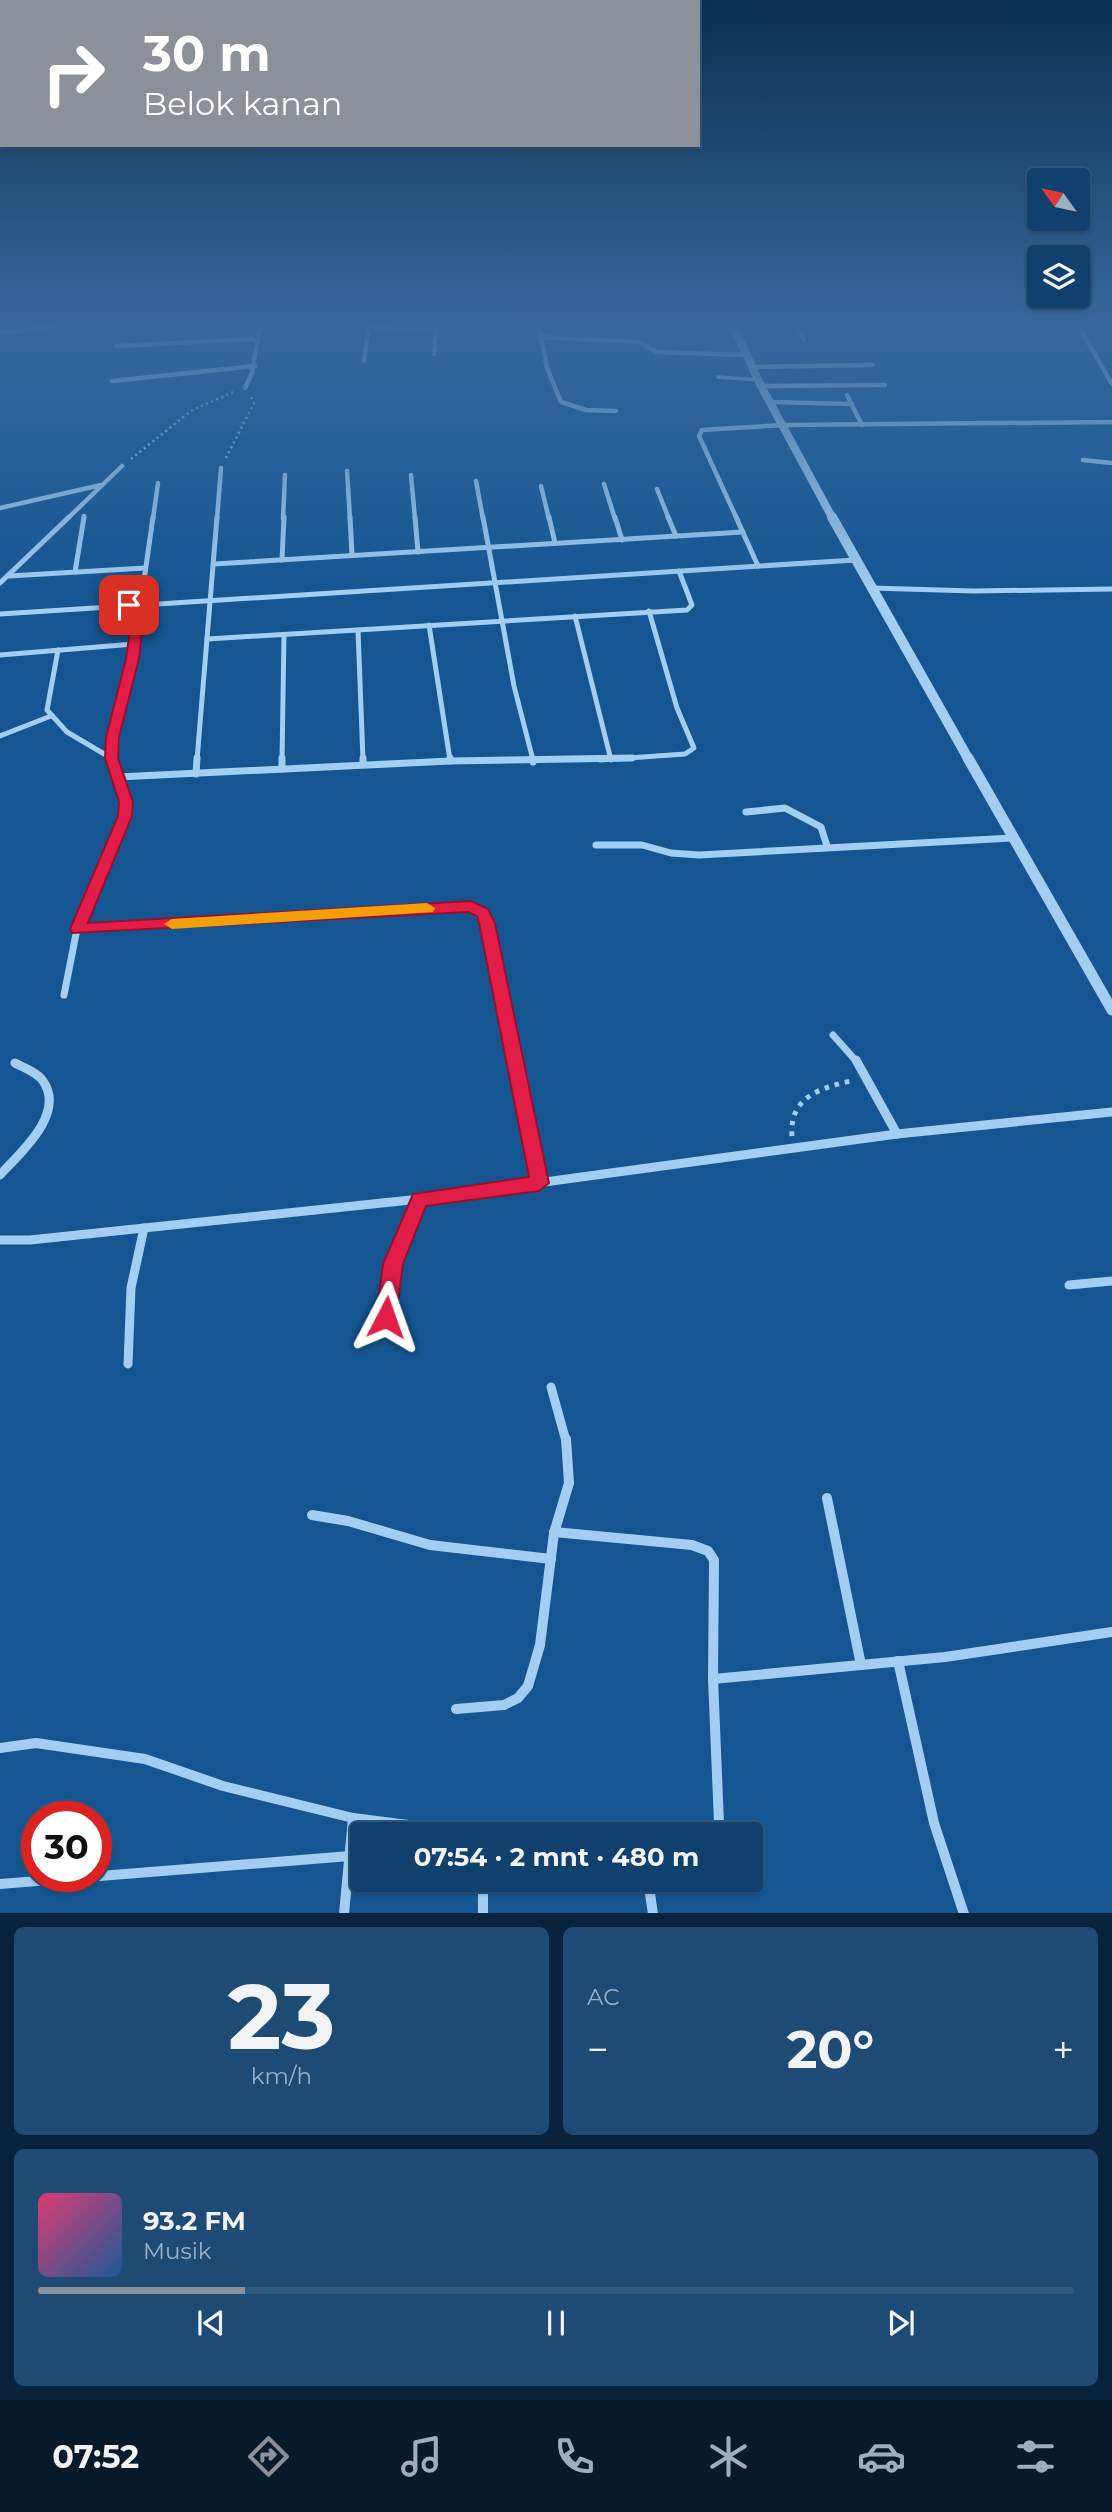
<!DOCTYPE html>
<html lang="id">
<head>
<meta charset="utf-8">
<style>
	:root { --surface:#10406e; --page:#1e4b76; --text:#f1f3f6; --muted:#9cafc2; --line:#305981; --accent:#8c9099 }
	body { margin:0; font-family:Montserrat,sans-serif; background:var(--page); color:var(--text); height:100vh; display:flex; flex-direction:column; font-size:26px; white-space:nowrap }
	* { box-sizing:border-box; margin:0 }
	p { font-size:23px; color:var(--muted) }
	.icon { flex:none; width:38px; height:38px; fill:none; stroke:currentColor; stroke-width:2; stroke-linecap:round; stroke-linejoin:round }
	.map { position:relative; height:1913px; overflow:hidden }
	.drawer { display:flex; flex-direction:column; gap:14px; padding:14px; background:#09233c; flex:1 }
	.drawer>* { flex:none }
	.banner { position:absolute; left:0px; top:0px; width:700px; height:147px; box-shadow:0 2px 5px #0004,0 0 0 2px var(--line); background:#8c9099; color:#fff; overflow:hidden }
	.needle { width:46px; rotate:303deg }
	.fabs { position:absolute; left:1027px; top:168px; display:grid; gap:14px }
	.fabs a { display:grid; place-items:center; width:63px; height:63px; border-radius:7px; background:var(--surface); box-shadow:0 2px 5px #0004,0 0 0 2px var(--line); font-size:35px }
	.speed { position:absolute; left:21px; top:1801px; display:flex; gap:14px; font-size:35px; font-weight:700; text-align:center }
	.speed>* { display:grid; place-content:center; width:91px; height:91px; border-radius:50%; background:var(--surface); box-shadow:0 2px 5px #0004,0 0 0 2px var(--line); line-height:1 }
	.speed .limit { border:10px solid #d22; background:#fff; color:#111 }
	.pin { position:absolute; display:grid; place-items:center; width:60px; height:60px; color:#fff; margin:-30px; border-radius:14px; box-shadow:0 4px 10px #0006 }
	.me { position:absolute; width:77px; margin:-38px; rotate:4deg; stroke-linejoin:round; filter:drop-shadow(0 0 5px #0008) }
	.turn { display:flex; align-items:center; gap:24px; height:147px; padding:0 28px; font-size:32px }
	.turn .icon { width:91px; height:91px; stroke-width:2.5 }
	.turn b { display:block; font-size:49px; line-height:60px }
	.big { font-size:52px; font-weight:700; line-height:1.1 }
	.drawer .widget { flex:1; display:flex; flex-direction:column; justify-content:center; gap:10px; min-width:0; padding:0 24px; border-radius:10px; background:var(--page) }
	.drawer .dial { align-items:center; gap:0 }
	.dial b { font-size:91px; line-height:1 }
	.song { display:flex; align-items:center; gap:21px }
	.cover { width:84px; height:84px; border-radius:10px; background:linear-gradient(135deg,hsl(340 70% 55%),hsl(210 70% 35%)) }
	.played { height:7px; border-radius:4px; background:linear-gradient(90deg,var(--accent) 20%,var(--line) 20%) }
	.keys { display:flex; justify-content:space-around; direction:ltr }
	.heat { display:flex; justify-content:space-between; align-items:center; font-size:38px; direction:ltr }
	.drawer .tiles { flex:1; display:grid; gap:14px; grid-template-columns:1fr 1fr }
	.widget:last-child { grid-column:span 2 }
	.trip { position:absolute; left:350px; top:1822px; width:413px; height:70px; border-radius:7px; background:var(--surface); box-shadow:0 2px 5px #0004,0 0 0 2px var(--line); font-weight:700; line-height:70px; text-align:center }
	.tab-bar { display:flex; height:112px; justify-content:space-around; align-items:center; background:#061a2c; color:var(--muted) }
	.tab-bar .icon { width:49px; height:49px }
	.tab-bar .selected { color:var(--accent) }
	.tab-bar b { font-size:32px; color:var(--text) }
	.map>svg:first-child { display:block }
</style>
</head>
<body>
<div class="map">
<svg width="1112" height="1914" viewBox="0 0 1112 1914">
	<rect width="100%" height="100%" fill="#155692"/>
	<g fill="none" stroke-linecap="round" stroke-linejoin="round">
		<!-- path-far1 -->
		<g stroke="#a3cdf1" stroke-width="2.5" stroke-dasharray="2 3.5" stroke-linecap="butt">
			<path d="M226,458L254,403L251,397"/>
			<path d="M131,459L191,411L233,392"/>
		</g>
		<!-- path -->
		<path stroke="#a3cdf1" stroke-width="5" stroke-dasharray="4.5 6" stroke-linecap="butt" d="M792,1136C789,1098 819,1088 851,1081"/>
		<!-- service -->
		<path stroke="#a3cdf1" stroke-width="3.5" d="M718,377L758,380"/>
		<!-- minor-far4 -->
		<g stroke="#a3cdf1" stroke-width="4.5">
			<path d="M539,325L547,368L561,402L586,410L616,411"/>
			<path d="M796,325L804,339"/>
			<path d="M1078,325L1112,384"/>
			<path d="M368,328L436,330L434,354"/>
			<path d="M0,333L61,325"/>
			<path d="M541,337L639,342L657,352L746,355"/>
			<path d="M117,346L254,339"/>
			<path d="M364,361L369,325"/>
			<path d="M753,367L873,365"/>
			<path d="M112,381L255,366"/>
			<path d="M761,386L885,385"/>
			<path d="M245,388L252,373L260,325"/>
			<path d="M847,395L862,425"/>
			<path d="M770,402L852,404"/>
			<path d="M1083,460L1112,463"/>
			<path d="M347,471L350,519"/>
			<path d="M411,475L415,519"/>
			<path d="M476,481L483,519"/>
			<path d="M604,484L615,519"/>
			<path d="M541,486L549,519"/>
			<path d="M657,489L669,519"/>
			<path d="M0,508L101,485"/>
			<path d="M67,519L122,466"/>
			<path d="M84,519V516"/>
			<path d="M153,519L158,483"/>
			<path d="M217,519L221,468"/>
			<path d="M283,519L285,475"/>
			<path d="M737,519L699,436L702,430L784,425L1112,422"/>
		</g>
		<!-- minor-far3 -->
		<g stroke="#a3cdf1" stroke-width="5">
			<path d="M350,517L352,555"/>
			<path d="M415,517L418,552"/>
			<path d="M483,517L514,686L533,760"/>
			<path d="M549,517L555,543"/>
			<path d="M615,517L622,540"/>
			<path d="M668,517L676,536"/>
			<path d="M736,517L758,566"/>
			<path d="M282,560L284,517"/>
			<path d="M214,564L743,532"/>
			<path d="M75,572L84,517"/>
			<path d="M9,576L145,568"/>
			<path d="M0,583L69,517"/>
			<path d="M871,588L974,591L1112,589"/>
			<path d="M0,614L855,560"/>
			<path d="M575,616L611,760"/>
			<path d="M429,625L450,760"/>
			<path d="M358,630L363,760"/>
			<path d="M207,639L687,610L692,605L679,571"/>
			<path d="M58,650L47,710L67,732L111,758"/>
			<path d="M0,655L134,644"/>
			<path d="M0,736L51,716"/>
			<path d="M112,760L113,737L133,658L153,517"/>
			<path d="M197,760L217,517"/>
			<path d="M282,760L284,635"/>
			<path d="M600,760L685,754L694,748L677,708L649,611"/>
		</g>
		<!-- minor-far2 -->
		<g stroke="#a3cdf1" stroke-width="7">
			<path d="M363,758V763"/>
			<path d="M450,758V761L632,758"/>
			<path d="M532,758L533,762"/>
			<path d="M282,769V758"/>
			<path d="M196,774L197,758"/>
			<path d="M118,777L450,761"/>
			<path d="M746,812L785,808L821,827L827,846"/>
			<path d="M596,845H642L671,853L699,855L1012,838"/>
			<path d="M77,929L418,909H478L487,923L515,1062"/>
			<path d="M64,995L77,929L125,816L126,802L111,758"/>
			<path d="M833,1035L857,1062"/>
		</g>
		<!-- minor-far1 -->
		<g stroke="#a3cdf1" stroke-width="9">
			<path d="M514,1060L539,1183"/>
			<path d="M856,1060L897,1134"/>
			<path d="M0,1175C20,1153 66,1114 43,1081C37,1072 24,1068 15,1063"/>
			<path d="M0,1240H30L420,1199L897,1134L1112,1112"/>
			<path d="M1069,1285L1112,1281"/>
			<path d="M386,1317L393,1264L420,1199"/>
			<path d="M128,1364L131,1288L144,1228"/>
			<path d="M551,1387L566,1441"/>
		</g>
		<!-- minor -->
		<g stroke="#a3cdf1" stroke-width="10">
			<path d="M827,1498L861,1665"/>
			<path d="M312,1515L348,1521L430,1545L551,1559"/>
			<path d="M554,1532L692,1545L708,1551L714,1560L713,1679L719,1823"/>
			<path d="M898,1661L934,1823L964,1914"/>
			<path d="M713,1679L945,1657L1112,1632"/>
			<path d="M456,1709L504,1705L518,1698L528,1686L540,1645L554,1533L569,1483L566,1439"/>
			<path d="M0,1748L36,1743L145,1759L223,1786L353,1818L344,1914"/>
			<path d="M353,1818L479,1834"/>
			<path d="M483,1880V1914"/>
			<path d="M648,1880L653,1914"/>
			<path d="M0,1884L350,1856"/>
		</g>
		<!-- tertiary-far2 -->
		<path stroke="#a3cdf1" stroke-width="8" d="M733,325L761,386L833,519"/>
		<!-- tertiary-far1 -->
		<path stroke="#a3cdf1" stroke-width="10" d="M832,517L969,760"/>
		<!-- tertiary -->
		<path stroke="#a3cdf1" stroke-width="11" d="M968,758L1112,1010"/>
	</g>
	<!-- sky -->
	<linearGradient id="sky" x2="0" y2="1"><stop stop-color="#0c2f50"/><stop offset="0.55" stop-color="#35689d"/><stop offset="1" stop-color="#35689d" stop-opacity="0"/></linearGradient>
	<rect width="1112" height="593" fill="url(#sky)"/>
	<!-- route -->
	<path fill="#e11d48" stroke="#92132f" stroke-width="2" d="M139,601L145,604L139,659L119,737L118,758L133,802L132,816L88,923L471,901L488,909L495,923L549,1183L539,1191L426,1206L403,1264L396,1317L393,1324L386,1326L379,1324L376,1317L383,1264L413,1194L529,1177L479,923L477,916L468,912L72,933L70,929L118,816L119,802L105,758L106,737L126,659L133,608L123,605Z"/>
	<!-- slow -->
	<path fill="#f59e0b" d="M427,903L435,908L433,912L172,929L164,924L172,919Z"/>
</svg>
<div class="fabs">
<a><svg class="needle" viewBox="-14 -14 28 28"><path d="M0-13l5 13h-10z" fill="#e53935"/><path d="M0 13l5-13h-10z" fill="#9cafc2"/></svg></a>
<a><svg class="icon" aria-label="layers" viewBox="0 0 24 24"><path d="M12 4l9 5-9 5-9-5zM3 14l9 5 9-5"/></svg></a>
</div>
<div class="speed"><div class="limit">30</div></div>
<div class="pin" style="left:129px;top:605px;background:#d93025"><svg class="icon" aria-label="arrive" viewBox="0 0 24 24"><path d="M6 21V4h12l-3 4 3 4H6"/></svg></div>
<svg class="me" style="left:386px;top:1317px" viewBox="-20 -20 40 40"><path d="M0-17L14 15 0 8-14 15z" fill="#e11d48" stroke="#fff" stroke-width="4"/></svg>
<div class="trip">07:54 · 2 mnt · 480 m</div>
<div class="banner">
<div class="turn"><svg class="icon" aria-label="right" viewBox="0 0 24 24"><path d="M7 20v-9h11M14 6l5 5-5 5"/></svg><div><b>30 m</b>Belok kanan</div></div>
</div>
</div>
<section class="drawer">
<div class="tiles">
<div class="widget dial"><b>23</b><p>km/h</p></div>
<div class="widget"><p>AC</p>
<div class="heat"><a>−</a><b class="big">20°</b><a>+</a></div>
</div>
<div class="widget">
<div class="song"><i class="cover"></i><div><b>93.2 FM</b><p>Musik</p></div></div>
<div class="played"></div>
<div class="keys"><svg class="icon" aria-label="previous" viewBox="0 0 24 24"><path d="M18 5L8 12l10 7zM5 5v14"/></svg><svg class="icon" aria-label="pause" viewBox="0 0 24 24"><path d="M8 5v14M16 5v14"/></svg><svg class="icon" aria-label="next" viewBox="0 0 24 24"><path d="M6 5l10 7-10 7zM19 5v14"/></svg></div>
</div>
</div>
</section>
<nav class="tab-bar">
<b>07:52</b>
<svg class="icon selected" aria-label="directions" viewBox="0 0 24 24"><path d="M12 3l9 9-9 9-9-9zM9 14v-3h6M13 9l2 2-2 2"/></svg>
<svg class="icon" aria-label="music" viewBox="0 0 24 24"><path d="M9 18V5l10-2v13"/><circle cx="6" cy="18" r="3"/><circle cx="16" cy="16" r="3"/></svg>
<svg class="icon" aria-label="phone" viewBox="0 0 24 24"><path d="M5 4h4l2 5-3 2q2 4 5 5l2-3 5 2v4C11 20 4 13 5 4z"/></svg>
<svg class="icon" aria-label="climate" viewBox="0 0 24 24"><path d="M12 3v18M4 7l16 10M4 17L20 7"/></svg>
<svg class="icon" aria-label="car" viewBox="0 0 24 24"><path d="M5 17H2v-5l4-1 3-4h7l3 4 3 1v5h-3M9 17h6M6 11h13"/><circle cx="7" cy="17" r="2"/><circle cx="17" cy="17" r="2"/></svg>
<svg class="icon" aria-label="filters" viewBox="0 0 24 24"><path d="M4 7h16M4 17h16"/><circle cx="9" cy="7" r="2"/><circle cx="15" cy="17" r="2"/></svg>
</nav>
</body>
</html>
